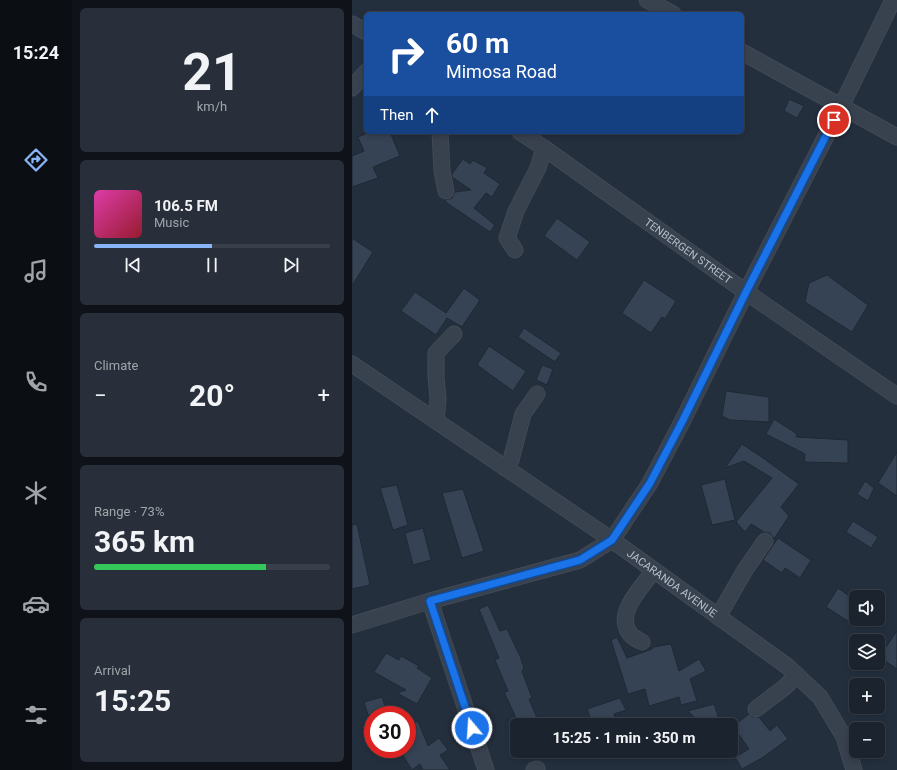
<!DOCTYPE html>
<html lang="en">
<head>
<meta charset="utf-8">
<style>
	:root { --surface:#1b232e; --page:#282f3a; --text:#f1f3f6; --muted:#a0a4aa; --line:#39404a; --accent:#8ab4f8 }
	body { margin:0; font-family:Roboto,sans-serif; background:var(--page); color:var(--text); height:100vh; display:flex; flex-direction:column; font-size:15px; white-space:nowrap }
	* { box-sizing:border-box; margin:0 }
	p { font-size:13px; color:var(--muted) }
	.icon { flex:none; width:22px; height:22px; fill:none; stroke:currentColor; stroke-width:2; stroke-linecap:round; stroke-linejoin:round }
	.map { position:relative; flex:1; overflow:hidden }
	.sheet { display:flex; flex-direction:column; gap:8px; padding:8px; background:#0f1319; width:280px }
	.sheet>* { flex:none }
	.top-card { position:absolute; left:12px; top:12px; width:380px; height:122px; border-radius:6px; box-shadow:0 2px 6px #0003,0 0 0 1px var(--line); background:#1a4fa0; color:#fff; overflow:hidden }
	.buttons { position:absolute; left:497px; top:590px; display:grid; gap:8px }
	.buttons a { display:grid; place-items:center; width:36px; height:36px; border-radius:6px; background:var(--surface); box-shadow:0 2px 6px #0003,0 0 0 1px var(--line); font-size:20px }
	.speed { position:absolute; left:12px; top:706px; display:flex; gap:8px; font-size:20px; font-weight:700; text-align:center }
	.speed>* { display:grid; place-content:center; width:52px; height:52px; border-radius:50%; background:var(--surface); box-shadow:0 2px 6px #0003,0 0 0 1px var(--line); line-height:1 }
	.speed .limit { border:6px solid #d22; background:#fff; color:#111 }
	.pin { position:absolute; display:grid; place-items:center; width:34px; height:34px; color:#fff; margin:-17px; border:2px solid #fff; border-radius:50%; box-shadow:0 1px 4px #0007 }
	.me { position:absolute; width:44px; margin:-22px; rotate:342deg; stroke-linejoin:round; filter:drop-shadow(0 0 3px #0008) }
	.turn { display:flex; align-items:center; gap:14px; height:84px; padding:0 16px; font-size:18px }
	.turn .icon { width:52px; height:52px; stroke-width:2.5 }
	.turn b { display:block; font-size:28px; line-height:34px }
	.then { display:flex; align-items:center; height:38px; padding:0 16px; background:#0003; gap:8px; font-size:15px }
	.big { font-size:30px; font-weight:700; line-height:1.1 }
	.sheet .tile { flex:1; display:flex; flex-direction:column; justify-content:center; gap:6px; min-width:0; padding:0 14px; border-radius:6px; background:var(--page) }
	.sheet .dial { align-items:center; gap:0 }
	.dial b { font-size:52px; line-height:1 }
	.song { display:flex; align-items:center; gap:12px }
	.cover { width:48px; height:48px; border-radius:6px; background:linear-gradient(135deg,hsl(320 70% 55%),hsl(350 70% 35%)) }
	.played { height:4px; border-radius:2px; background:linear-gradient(90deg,var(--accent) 50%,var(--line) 50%) }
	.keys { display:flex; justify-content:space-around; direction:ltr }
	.heat { display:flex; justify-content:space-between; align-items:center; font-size:22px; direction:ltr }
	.charge { height:6px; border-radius:3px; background:linear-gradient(90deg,#34c759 73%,var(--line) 0) }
	.trip { position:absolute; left:158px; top:718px; width:228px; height:40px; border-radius:6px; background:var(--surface); box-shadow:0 2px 6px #0003,0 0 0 1px var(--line); font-weight:700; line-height:40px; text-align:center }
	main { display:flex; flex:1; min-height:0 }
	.tab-bar { display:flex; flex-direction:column; width:72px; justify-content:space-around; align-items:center; background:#0b0e12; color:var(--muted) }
	.tab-bar .icon { width:28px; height:28px }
	.tab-bar .active { color:var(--accent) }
	.tab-bar b { font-size:18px; color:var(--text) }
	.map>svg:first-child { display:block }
</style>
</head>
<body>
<main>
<nav class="tab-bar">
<b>15:24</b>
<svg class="icon active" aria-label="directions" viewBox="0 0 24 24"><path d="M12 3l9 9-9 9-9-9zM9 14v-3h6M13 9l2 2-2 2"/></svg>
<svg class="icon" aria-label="music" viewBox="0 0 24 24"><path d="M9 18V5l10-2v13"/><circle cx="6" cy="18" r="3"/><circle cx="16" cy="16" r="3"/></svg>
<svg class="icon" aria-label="phone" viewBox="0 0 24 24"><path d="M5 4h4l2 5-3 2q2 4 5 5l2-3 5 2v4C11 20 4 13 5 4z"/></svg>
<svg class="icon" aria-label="climate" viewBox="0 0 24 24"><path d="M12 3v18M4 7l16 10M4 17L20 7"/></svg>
<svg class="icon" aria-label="car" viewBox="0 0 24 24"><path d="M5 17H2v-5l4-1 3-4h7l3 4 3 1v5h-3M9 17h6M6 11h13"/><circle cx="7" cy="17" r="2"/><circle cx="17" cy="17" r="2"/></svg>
<svg class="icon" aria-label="filters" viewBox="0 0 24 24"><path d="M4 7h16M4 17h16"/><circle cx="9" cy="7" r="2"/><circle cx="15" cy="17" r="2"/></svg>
</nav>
<section class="sheet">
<div class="tile dial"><b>21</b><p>km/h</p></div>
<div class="tile">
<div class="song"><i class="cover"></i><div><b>106.5 FM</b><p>Music</p></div></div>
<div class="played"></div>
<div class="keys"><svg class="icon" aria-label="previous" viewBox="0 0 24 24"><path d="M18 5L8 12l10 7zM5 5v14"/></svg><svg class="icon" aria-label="pause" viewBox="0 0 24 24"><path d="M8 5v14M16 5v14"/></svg><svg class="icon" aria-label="next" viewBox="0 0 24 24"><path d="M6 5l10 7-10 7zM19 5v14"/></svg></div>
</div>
<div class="tile"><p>Climate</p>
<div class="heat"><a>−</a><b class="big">20°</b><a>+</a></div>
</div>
<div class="tile"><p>Range · 73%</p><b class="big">365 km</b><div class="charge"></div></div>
<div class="tile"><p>Arrival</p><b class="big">15:25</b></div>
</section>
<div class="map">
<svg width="545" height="770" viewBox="0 0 545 770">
	<rect width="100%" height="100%" fill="#242f3e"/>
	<!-- building -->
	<g fill="#364354" stroke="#1f2835">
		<path d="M437,99L452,106L445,118L432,111Z"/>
		<path d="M18,132H38L48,156L21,167L26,178L0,187V156L12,151L6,137Z"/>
		<path d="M111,159L118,164L121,160L135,168L132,173L148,184L140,197L134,193L122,208L143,225L138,232L95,203L93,200L100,198L103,192L119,190L100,177V174Z"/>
		<path d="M205,218L238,242L225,260L192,236Z"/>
		<path d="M0,238L21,252L0,286Z"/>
		<path d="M475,275L516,305L500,332L453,302L457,283Z"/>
		<path d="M292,280L324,301L313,319L310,317L299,333L270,313Z"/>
		<path d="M112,288L128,300L110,327L95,318L84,335L49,311L63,292L94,313Z"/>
		<path d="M172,328L209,353L203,362L166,337Z"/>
		<path d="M137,346L174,371L161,391L125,365Z"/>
		<path d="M190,365L201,369L195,385L184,380Z"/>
		<path d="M374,391L417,397V422L378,420L370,416Z"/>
		<path d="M422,419L445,434L444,437L496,440V463L452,462L453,454L414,434Z"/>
		<path d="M390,444L417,462L415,461L447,484L429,507L437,516L422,539L418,533L412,532L399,524L393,532L384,522L420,478L392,461L373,468Z"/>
		<path d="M545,452V496L526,483Z"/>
		<path d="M373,479L383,520L360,525L349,485Z"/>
		<path d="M513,481L522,488L516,501L505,494Z"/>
		<path d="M45,485L56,525L41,530L28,488Z"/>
		<path d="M111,489L132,551L110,558L90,493Z"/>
		<path d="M501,521L526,537L519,548L494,532Z"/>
		<path d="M5,524L18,585L0,589V525Z"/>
		<path d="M71,528L79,560L61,565L53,533Z"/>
		<path d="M426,538L459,560L448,578L433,568L430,573L411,560Z"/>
		<path d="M486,588L504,601V626L474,607Z"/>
		<path d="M136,605L148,631L155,629L168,656L172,668L170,671L180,698L177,699L185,718L174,725L172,721L167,724L152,692L156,691L143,660L147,658L127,609Z"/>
		<path d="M545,631V669L527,657Z"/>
		<path d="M265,637L275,658L300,649L301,647L319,644L327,671L347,659L354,671L338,679L345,701L329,705L327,697L297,706L293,689L276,694L259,640Z"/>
		<path d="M34,653L47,660L49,656L67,666L65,668L80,678L65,704L45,693L54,690L22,672Z"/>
		<path d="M30,697L36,715H16L12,702Z"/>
		<path d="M268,698L274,710L262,714L265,722L255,725H241L235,709Z"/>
		<path d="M362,704L369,725H350L336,711Z"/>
		<path d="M397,714L401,717H407L418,731L425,725L436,739L410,758L390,769L383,757L397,749L381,726Z"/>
		<path d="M66,721L76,746L87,738L96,750L88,755L98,770H71L68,764L60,770L47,749H55V726Z"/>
	</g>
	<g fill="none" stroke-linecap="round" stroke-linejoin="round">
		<!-- minor casing -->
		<g stroke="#414a57" stroke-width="17">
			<g id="minor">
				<path d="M295,0L321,14"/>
				<path d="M0,24L14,32"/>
				<path d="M390,52L545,137"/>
				<path d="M0,88L14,72"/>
				<path d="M88,132L90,171L94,191"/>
				<path id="s1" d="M168,132L192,148L394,292L545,396"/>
				<path d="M163,250L155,238L164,211L186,168L192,148"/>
				<path id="s2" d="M0,364L260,540L435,666L468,697L492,737L502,770"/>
				<path d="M84,421L86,399L84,376V353L102,334"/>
				<path d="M153,468L159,460L171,414L185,394"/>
				<path d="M78,601L134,770"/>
				<path d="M366,617L393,570L413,541"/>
				<path d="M0,625L78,601L228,560L260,540L298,483L331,420L394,292L489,107L541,0"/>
				<path d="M290,642C287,640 282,638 279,635C261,614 290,588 302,570"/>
				<path d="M404,709L433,687L445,675"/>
				<path d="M182,770L185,769"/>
			</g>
		</g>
		<!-- minor -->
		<use href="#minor" stroke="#38414e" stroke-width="15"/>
	</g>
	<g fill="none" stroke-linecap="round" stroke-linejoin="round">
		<!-- route casing -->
		<g stroke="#114b97" stroke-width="10">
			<path id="route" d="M120,728L78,601L228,560L260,540L298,483L331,420L394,292L482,120"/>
		</g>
		<!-- route -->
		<use href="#route" stroke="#1a73e8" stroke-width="7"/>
	</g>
	<g text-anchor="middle" stroke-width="4" stroke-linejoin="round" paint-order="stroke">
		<!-- street labels -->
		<g font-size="11" fill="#b4bcc9" stroke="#1d2633">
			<text dy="4" stroke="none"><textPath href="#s1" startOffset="206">TENBERGEN STREET</textPath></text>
			<text dy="4" stroke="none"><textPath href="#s2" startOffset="388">JACARANDA AVENUE</textPath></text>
		</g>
	</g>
</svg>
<div class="buttons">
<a><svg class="icon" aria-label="sound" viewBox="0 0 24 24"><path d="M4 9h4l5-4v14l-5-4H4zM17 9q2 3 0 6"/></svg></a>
<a><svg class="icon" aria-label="layers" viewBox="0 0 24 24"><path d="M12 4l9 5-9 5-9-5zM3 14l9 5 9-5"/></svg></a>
<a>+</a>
<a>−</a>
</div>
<div class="speed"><div class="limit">30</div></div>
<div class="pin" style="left:482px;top:120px;background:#d93025"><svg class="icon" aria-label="arrive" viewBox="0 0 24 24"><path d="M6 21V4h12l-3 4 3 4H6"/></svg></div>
<svg class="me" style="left:120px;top:728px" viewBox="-20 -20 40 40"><circle r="17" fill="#1a73e8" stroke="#fff" stroke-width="3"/><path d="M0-11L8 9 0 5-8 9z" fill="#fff"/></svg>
<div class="trip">15:25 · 1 min · 350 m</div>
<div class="top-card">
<div class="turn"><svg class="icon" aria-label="right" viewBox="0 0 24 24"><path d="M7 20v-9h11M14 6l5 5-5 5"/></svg><div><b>60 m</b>Mimosa Road</div></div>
<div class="then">Then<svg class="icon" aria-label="ahead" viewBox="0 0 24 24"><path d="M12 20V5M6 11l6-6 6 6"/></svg></div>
</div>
</div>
</main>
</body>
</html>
